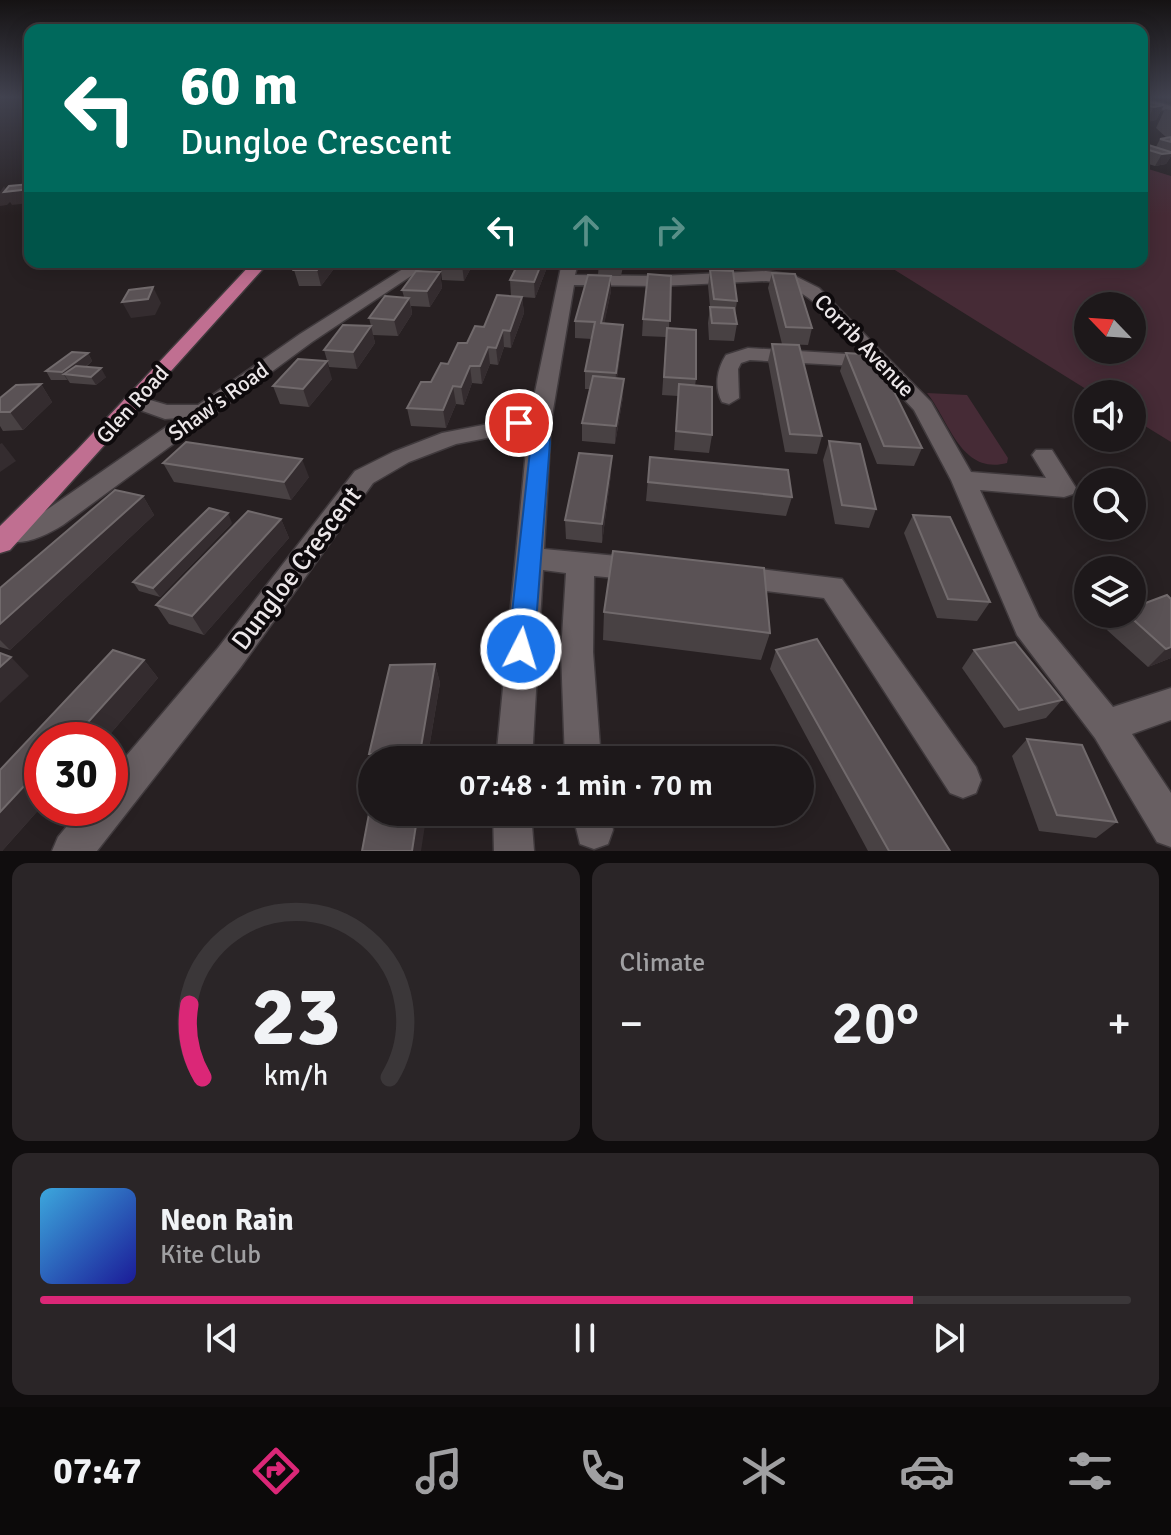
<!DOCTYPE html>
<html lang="en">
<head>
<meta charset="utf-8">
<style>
	:root { --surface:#1d181a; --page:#2a2527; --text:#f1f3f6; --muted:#a0a0a2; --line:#3b3739; --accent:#db2777 }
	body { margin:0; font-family:Signika,sans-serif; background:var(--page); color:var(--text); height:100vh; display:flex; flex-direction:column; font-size:30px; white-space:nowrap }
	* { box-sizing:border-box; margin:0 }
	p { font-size:26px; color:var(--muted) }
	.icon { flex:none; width:44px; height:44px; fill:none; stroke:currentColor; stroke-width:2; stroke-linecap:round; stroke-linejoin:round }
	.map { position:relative; height:851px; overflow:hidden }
	.details { display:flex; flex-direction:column; gap:12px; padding:12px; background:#100d0e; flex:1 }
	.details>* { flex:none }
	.hud { position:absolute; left:24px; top:24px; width:1124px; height:244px; border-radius:16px; box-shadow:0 4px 20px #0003,0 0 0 2px var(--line); background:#00695c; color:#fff; overflow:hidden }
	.needle { width:52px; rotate:295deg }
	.buttons { position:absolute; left:1074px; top:292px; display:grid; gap:16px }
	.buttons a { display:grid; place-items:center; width:72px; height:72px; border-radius:50%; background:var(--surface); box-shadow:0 4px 20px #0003,0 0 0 2px var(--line); font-size:40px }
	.speed { position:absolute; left:24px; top:722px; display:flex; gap:16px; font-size:40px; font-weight:700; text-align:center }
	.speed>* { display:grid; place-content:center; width:104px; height:104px; border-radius:50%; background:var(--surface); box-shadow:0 4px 20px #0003,0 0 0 2px var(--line); line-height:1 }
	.speed .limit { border:12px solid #d22; background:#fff; color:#111 }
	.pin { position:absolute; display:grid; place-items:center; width:68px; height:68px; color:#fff; margin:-34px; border:4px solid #fff; border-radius:50%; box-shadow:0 2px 8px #0007 }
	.me { position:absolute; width:88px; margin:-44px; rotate:5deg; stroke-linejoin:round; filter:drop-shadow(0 0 6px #0008) }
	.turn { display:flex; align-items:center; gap:28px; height:168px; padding:0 24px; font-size:36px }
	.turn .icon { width:104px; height:104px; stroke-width:2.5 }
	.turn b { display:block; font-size:56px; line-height:68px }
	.lanes { display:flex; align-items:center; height:76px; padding:0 24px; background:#0003; justify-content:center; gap:40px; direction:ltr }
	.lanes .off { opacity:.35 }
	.big { font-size:60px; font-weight:600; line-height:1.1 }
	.details .card { flex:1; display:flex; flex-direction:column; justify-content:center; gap:12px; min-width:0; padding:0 28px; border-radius:16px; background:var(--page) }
	.details .dial { align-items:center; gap:0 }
	.dial svg { height:208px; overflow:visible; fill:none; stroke:var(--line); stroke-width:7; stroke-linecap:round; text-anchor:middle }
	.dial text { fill:var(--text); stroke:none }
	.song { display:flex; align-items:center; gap:24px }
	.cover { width:96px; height:96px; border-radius:12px; background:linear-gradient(135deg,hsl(200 70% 55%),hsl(240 70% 35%)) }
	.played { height:8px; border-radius:4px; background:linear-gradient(90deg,var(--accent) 80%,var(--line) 80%) }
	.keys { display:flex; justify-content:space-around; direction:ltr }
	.heat { display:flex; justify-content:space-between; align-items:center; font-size:44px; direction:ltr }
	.details .tiles { flex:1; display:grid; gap:12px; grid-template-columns:1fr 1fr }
	.card:last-child { grid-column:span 2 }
	.trip { position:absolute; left:358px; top:746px; width:456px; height:80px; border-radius:40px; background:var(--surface); box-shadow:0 4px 20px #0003,0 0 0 2px var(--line); font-weight:600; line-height:80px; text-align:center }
	.menu { display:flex; height:128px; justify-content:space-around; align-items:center; background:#0c0a0a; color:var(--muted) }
	.menu .icon { width:56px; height:56px }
	.menu .selected { color:var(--accent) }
	.menu b { font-size:36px; color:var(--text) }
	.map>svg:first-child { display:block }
</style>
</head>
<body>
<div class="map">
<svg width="1171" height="851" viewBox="0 0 1171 851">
	<rect width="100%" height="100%" fill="#272022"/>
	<!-- green -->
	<g fill="#462b36" fill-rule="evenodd">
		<path d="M1142,167L1171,176V442L1132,418V394H1094L882,262H1142ZM1088,306H1132V350H1088Z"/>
		<path d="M927,393L967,395L1008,458L1007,463C961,475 950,422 927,393Z"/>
	</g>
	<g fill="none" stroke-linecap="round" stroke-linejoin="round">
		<!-- minor casing -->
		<g stroke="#403a3d" stroke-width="3">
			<g id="minor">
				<path d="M1142,97L1171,106V112L1142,103Z"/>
				<path d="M562,262H578L575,275L660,276L766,271L793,275L819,288L931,402L971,472L1046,478L1032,455L1036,450H1052L1076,488L1073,494L1064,497L980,490L1039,617L1113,707L1171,688V720L1132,734L1171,793V847L1157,842L1095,738L1017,635L951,480L914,410L874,367L750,360L741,363L738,369L739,398L729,404L722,402C714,387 717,369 726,355L748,348L863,355C835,324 810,285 766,281L660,286L574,285L551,422L544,549L638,558L648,561L652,569L648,577L638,580L594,576L593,652L601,760H565L561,652L566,573L543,570L532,760H496L528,430L456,444L409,462L373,483L240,668L97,851H52L58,837L82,808H110V775L218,648L355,471L393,452L442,433L530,416Z"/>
				<path d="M736,566L842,579L976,767L981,780L976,793L963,798L950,793L824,598L726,586L722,578L726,570Z"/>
				<path d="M493,812H531L534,851H494Z"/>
				<path d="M572,812H610L613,830L608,844L594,849L580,844Z"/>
			</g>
		</g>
		<!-- tertiary casing -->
		<g stroke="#403a3d" stroke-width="3">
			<path id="tertiary" d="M414,262H432L312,342L63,525C45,536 23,547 1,540V526L30,520L45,511L179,418L165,419L126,405L123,401L126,397L133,395L167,405H198L300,334Z"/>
		</g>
		<!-- primary casing -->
		<g stroke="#403a3d" stroke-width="3">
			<path id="primary" d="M253,262H269L10,550L0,553V526L77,450Z"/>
		</g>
		<!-- minor -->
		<use href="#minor" fill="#685f62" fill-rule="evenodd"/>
		<!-- tertiary -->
		<use href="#tertiary" fill="#685f62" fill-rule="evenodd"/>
		<!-- primary -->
		<use href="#primary" fill="#c06f91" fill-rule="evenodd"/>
	</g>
	<!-- wall -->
	<g fill="#484143">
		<path d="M1142,97L1150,102L1164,105L1156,120L1146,122L1142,121Z"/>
		<path d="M1165,109L1171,110V156L1166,164L1155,166L1142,162V143L1156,147L1160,139L1167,138L1156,128Z"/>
		<path d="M339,262L321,286H299L294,270Z"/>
		<path d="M442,262H473V264L464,281L442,280L440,264Z"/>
		<path d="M519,262H548V265L535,298L522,297L524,313L511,348L504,347L498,365L490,364L482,384L472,383L464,405L456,404L446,428L411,426L407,408L511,296L510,280Z"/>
		<path d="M599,262H624L621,276L598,275Z"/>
		<path d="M653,262H677L676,270L653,269Z"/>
		<path d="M779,262H800L799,264L779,263Z"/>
		<path d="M710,270L737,301L735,314L737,324L734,341L709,340L708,323L710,307L708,286Z"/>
		<path d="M440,272L442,288L430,307L411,306L412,314L398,336L373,335L375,343L357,369L329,367L324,350L371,326L369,318L404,297L402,290Z"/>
		<path d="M772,273L812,328L808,345L782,344L768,288Z"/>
		<path d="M671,276L669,328L696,379L695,386L712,435L709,453L674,450L678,396L662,395L666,337L642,336L643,319Z"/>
		<path d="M611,291L604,323L623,325L622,341L617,378L623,397L615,444L582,441V423L590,389H585V371L592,339L575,338V321Z"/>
		<path d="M772,344L822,436L817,454L785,452L768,361Z"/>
		<path d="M88,353L92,361L86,367L106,377L96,385L70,383L68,380H51L46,371Z"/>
		<path d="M846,353L922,448L914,466L877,464L840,371Z"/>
		<path d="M332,379L309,407L280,404L273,386Z"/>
		<path d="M41,384L52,402L23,430L3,431L0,426V398Z"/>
		<path d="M829,441L876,509L869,528L835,524L823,460Z"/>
		<path d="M650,457L792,497L786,516L646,501Z"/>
		<path d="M163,463L309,477L291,500L174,482Z"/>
		<path d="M611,474L602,543L566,539L565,520Z"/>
		<path d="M143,496L154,515L10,650L0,647V588Z"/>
		<path d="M913,515L990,602L977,621L937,618L904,533Z"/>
		<path d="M281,519L289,538L204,635L169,624L156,605Z"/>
		<path d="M232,523L160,597L139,591L133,582Z"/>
		<path d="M1171,599V658L1148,667L1107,630L1121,614H1132Z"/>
		<path d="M604,612L770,633L761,660L603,640Z"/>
		<path d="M776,650L950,851H868L770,669Z"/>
		<path d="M974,650L1062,700L1046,718L1004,728L962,668Z"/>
		<path d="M144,660L158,678L105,740H42V806L2,851L0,770Z"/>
		<path d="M435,664L440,683L427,760L372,761L369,754Z"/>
		<path d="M1027,739L1117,822L1096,838L1039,831L1012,756Z"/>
	</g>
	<!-- shaded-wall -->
	<g fill="#342c2f">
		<path d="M1164,105L1156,120L1146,122L1154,107Z"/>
		<path d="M1171,153V156L1166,164L1155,166L1162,154Z"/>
		<path d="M4,186L7,191L30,189V203L12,205L10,202L7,205L0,206V192Z"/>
		<path d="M323,262H339L321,286L317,270Z"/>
		<path d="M464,262H473V264L464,281L462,265Z"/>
		<path d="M542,262H548V265L535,298L534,282Z"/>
		<path d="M440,272L442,288L430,307L427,291Z"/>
		<path d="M611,276V291L601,340V323Z"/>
		<path d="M153,287L161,303L155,315L131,318L122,302Z"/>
		<path d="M522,297L524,313L511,348L510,331Z"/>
		<path d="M409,298L412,314L398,336L394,320Z"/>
		<path d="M623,325L622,341L615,391L616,373Z"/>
		<path d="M371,326L375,343L357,369L353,352Z"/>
		<path d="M503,330L504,347L498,365L496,348Z"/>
		<path d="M488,347L490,364L482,384L480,366Z"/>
		<path d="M88,353L92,361L75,375L64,374L68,380V381L62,372Z"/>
		<path d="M327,361L332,379L309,407L303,389Z"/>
		<path d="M470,366L472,383L464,405L461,387Z"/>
		<path d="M101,368L106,377L96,385L91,377Z"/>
		<path d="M624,379L623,397L615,444L616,426Z"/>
		<path d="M41,384L52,402L23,430L10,412Z"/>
		<path d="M453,386L456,404L446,428L443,410Z"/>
		<path d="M2,443L16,461L0,472V444Z"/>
		<path d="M612,456L611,474L602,543V524Z"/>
		<path d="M302,459L309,477L291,500L284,482Z"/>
		<path d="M143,496L154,515L10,650L0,640V624Z"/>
		<path d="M228,513L232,523L160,597L153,588Z"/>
		<path d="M281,519L289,538L204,635L192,616Z"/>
		<path d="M1171,647V658L1148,667L1166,649Z"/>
		<path d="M11,657L29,676L0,703V667Z"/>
		<path d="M144,660L158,678L105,740H72Z"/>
		<path d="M435,664L440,683L427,760H422L420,753Z"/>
		<path d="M42,773V794L31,786Z"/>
		<path d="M26,784L42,796V806L2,851H0V812Z"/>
		<path d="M418,812H427L421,851H412Z"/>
	</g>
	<!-- building -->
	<g fill="#5a5255" stroke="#716a6c" stroke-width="2">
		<path d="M1142,97L1152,98L1143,101L1164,105L1154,107L1142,105Z"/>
		<path d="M1171,137V142L1160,139Z"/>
		<path d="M1142,143L1171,152V153L1162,154L1142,148Z"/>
		<path d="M30,184V189L4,192L9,186Z"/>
		<path d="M301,262H323L317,270H294Z"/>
		<path d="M442,262H464L462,265L440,264Z"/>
		<path d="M519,262H542L534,282L510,280Z"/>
		<path d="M710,270L733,271L737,301L714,299Z"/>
		<path d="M416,271L440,272L427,291L402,290Z"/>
		<path d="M772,273L795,274L812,328L786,327Z"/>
		<path d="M648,274L671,276L670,321L643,319Z"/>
		<path d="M588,275L611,276L601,323L623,325L616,373L585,371L595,322L575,321Z"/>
		<path d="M153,287L148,299L122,302L129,290Z"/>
		<path d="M497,295L522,297L510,331L503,330L496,348L488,347L480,366H470L461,387L453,386L443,410L407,408L421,382H431L441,363L448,364L458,343H467L475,326L484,327Z"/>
		<path d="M385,296L409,298L394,320L369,318Z"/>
		<path d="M710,307L734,308L737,324L712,323Z"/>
		<path d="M343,325L371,326L353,352L324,350Z"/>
		<path d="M667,328L696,330V379L664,377Z"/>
		<path d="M772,344L799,345L822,436L790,434Z"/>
		<path d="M72,352L88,353L62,372L46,371Z"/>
		<path d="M846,353L876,355L922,448L884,446Z"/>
		<path d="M298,359L327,361L303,389L273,386Z"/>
		<path d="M76,366L101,368L91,377L64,374Z"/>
		<path d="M593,376L624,379L616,426L582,423Z"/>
		<path d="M41,384L10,412H0V398L16,385Z"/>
		<path d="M679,384L712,387V435L676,431Z"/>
		<path d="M829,441L860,444L876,509L842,505Z"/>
		<path d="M186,442L302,459L284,482L163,463Z"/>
		<path d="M579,453L612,456L602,524L565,520Z"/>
		<path d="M650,457L788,470L792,497L648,482Z"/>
		<path d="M115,490L143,496L0,624V588Z"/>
		<path d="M209,508L228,513L153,588L133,582Z"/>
		<path d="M248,511L281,519L192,616L156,605Z"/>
		<path d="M913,515L950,517L990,602L948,599Z"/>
		<path d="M613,551L764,568L770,633L604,612Z"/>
		<path d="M1167,595L1171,599V647L1166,649L1127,614H1132V608Z"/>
		<path d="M817,639L950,851H889L776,650Z"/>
		<path d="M1015,642L1062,700L1019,710L974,650Z"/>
		<path d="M113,650L144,660L72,740H42V773L31,786L26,784L0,812V770Z"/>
		<path d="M0,653L11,657L0,667Z"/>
		<path d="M435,664L420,753L369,754L390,665Z"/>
		<path d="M1027,739L1082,745L1117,822L1057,815Z"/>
		<path d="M372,798V812H418L412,851H362Z"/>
	</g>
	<!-- sky -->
	<linearGradient id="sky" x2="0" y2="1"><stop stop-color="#151213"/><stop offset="0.45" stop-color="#41424f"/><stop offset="1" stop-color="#41424f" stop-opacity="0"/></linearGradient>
	<rect width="1171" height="215" fill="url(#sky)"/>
	<!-- route -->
	<path fill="#1a73e8" stroke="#114b97" stroke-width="2" d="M519,417L546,418L550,442L534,649L530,658L521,661L512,658L508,649L531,442V428L519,429L510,423Z"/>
	<g text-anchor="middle" stroke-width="8" stroke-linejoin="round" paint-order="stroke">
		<!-- street labels -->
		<g font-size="22" fill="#ece7e9" stroke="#0e0a0c">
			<text transform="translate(865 345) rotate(46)" y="8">Corrib Avenue</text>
			<text transform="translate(218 401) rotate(-36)" y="8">Shaw's Road</text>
			<text transform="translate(132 404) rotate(-48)" y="8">Glen Road</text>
		</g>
		<!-- near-street labels -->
		<g font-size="26" fill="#ece7e9" stroke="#0e0a0c">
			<text transform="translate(296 568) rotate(-53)" y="9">Dungloe Crescent</text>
		</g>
	</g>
</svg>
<div class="buttons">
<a><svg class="needle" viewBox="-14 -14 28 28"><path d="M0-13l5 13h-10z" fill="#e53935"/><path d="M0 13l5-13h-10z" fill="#a0a0a2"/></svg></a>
<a><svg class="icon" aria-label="sound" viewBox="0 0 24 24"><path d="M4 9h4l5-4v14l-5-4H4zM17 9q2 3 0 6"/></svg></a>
<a><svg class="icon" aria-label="search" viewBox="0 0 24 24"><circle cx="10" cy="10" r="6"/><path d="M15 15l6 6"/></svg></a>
<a><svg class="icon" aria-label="layers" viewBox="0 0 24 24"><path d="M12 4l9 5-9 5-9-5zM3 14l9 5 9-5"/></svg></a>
</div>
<div class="speed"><div class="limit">30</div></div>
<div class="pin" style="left:519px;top:423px;background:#d93025"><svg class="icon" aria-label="arrive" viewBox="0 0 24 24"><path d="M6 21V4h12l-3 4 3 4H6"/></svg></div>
<svg class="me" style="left:521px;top:649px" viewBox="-20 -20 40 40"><circle r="17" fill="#1a73e8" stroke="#fff" stroke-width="3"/><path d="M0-11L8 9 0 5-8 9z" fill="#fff"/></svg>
<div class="trip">07:48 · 1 min · 70 m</div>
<div class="hud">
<div class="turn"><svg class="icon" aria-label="left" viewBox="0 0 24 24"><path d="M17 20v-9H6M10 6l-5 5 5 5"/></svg><div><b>60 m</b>Dungloe Crescent</div></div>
<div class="lanes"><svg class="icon" aria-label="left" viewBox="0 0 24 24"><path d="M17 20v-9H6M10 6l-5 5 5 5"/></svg><svg class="icon off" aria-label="ahead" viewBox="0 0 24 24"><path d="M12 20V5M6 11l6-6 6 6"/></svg><svg class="icon off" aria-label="right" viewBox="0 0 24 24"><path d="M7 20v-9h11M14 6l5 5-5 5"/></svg></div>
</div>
</div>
<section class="details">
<div class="tiles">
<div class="card dial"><svg viewBox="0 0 100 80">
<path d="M14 69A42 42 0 1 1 86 69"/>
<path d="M14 69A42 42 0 0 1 9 41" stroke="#db2777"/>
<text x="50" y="56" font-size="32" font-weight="700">23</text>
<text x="50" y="72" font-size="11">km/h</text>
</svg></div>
<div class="card"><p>Climate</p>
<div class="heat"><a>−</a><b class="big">20°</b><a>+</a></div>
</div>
<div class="card">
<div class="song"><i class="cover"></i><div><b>Neon Rain</b><p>Kite Club</p></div></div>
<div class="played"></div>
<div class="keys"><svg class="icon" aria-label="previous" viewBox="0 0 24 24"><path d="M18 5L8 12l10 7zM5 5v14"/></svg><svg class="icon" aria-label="pause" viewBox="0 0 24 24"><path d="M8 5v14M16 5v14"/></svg><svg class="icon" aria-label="next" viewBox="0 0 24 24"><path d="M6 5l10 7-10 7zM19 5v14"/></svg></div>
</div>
</div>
</section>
<nav class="menu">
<b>07:47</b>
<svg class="icon selected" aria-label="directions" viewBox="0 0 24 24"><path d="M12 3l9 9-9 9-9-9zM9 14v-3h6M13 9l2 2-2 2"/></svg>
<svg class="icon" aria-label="music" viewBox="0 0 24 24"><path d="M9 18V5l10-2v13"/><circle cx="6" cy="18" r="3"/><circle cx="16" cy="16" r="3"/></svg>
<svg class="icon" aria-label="phone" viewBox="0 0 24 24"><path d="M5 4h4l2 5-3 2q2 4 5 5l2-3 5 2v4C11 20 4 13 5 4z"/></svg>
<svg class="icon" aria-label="climate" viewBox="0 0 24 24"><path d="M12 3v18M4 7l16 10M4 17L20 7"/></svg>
<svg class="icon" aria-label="car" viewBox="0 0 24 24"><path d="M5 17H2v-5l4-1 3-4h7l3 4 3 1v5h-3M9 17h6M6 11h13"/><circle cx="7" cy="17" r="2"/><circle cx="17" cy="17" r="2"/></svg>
<svg class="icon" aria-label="filters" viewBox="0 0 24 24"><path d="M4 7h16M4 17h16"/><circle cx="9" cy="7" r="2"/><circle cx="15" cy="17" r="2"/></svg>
</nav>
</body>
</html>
